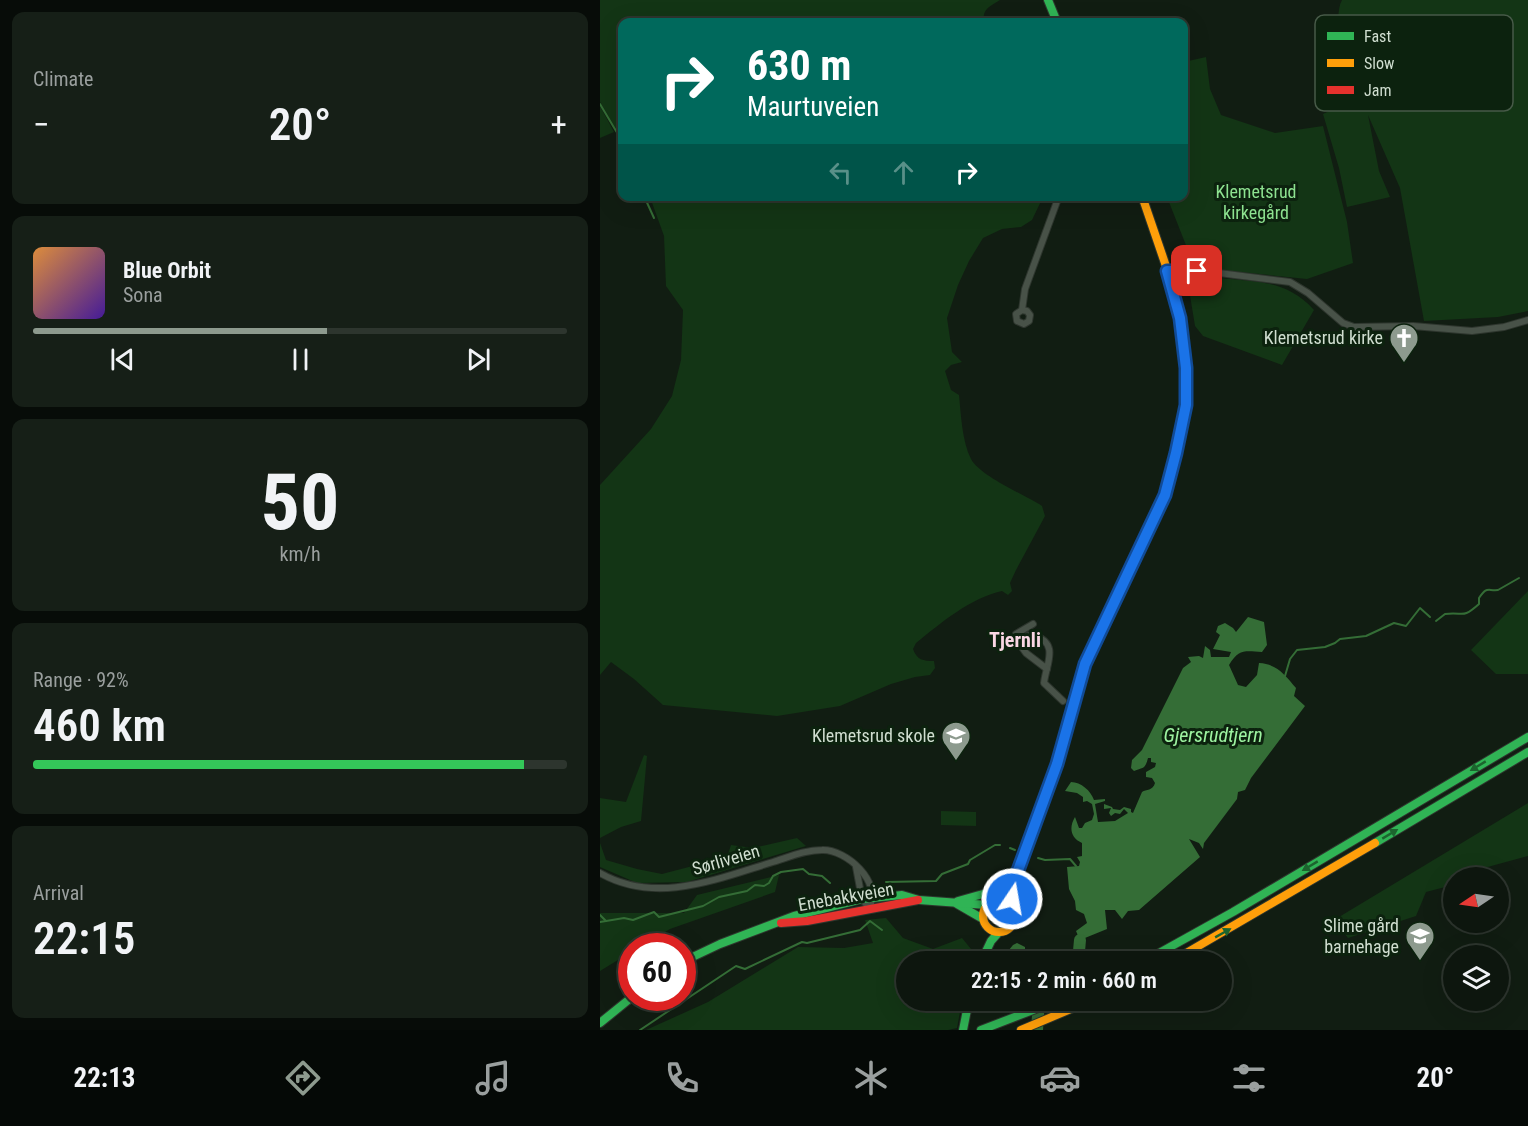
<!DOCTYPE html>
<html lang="en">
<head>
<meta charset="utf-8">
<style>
	:root { --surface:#0d160e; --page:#161f17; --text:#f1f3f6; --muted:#9a9f9e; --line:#2d352e; --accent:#8d9a8e }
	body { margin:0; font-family:"Roboto Condensed",sans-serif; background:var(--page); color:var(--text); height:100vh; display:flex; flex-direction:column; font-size:22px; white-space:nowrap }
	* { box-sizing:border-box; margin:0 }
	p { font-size:20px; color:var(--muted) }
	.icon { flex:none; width:33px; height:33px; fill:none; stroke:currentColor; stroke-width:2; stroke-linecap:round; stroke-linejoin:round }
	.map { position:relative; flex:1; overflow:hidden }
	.panel { display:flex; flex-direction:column; gap:12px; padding:12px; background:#070c08; width:600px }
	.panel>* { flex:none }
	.hud { position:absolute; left:18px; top:18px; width:570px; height:183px; border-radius:12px; box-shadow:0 6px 24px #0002,0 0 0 2px var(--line); background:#00695c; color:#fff; overflow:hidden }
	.needle { width:39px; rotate:257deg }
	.buttons { position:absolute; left:843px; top:867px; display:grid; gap:12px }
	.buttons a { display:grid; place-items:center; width:66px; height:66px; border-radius:50%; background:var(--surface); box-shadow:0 6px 24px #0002,0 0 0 2px var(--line); font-size:30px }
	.speed { position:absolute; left:18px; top:933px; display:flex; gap:12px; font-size:30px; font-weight:700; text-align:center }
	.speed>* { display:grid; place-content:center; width:78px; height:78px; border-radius:50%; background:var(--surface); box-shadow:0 6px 24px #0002,0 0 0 2px var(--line); line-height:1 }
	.speed .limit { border:9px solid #d22; background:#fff; color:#111 }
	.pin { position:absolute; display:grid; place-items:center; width:51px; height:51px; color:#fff; margin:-26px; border-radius:12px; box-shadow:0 3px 9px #0006 }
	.me { position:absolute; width:66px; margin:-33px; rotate:12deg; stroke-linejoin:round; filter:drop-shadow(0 0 4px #0008) }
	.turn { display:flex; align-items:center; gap:21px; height:126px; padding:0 30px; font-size:27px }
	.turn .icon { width:78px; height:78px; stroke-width:2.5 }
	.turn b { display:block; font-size:42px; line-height:51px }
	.lanes { display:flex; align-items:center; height:57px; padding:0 30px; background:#0003; justify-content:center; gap:30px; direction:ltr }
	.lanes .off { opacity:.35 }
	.big { font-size:45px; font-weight:600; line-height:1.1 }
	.panel .tile { flex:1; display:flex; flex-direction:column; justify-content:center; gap:9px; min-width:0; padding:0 21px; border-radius:12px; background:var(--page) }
	.panel .dial { align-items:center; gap:0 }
	.dial b { font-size:78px; line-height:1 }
	.song { display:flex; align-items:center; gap:18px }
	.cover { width:72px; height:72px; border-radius:9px; background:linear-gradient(135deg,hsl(30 70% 55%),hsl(260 70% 35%)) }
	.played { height:6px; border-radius:3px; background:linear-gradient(90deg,var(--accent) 55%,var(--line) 55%) }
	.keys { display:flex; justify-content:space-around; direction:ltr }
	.heat { display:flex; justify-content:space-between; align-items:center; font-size:33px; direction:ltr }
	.charge { height:9px; border-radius:4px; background:linear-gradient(90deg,#34c759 92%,var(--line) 0) }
	.trip { position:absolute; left:296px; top:951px; width:336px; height:60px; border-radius:30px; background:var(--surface); box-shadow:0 6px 24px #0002,0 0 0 2px var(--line); font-weight:600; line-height:60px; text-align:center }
	.dock { display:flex; height:96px; justify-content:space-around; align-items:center; background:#050906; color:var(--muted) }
	.dock .icon { width:42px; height:42px }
	.dock .current { color:var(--accent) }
	.dock b { font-size:27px; color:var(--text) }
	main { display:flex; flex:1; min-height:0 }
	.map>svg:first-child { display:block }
</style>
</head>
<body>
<main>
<section class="panel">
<div class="tile"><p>Climate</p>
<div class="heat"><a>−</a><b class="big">20°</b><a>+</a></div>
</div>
<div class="tile">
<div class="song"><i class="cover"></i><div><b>Blue Orbit</b><p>Sona</p></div></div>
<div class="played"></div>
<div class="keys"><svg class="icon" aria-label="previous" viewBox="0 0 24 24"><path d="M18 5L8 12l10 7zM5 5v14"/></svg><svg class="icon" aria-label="pause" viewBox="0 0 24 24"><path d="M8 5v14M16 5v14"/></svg><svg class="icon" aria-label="next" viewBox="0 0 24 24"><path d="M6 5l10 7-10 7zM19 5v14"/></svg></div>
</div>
<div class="tile dial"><b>50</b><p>km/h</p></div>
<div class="tile"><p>Range · 92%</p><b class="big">460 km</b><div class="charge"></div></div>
<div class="tile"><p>Arrival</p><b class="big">22:15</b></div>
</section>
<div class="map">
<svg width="928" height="1030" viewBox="0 0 928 1030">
	<rect width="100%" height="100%" fill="#111d12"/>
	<!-- green -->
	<g fill="#133515">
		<path d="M0,0H400C391,6 380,10 385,22H22V132L20,129L17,131L0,102Z"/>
		<path d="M742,0H928V311L898,317L824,321L800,188L768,115L779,171L790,197L747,207L739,168L723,114L738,107L756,104C751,79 730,22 742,0Z"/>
		<path d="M606,57L610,89L621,115L675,133L723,126L747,222L753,263L707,279L621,270L620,268L593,263L567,197L584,196V62Z"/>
		<path d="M0,106L14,132L0,138Z"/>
		<path d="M50,197H443L432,220L421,227L402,229L383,238L369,261L358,285L347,318L352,352L362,362L351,365L345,371L351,390L359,395C361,415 362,441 371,459C380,476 425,495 442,506L445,516L416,570L410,583L412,591L408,595L402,591C370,598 341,623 316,643L313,649C317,660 323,661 334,661L335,668L330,675L315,677L291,684L240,706L177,716L63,705L34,679L11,662L0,675V485L51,429L72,396L81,360L83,310L66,286L64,236Z"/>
		<path d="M620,278C657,282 687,280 714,310L682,365L603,336L595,326L588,283Z"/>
		<path d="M928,591V674H896L871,650Z"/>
		<path d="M44,755L47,756L41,821L21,827L0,838V798L26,802Z"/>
		<path d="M928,803V856L851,877L849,886L826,892L816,916L748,938L734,920Z"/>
		<path d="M341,811L376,812V826L341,825Z"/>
		<path d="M197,838L206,846L87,882L37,883L0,867V843L6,860L37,869L62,874L127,857L131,845L153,848Z"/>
		<path d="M179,875L175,892L70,929L41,946H32L31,952L0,971V913H84L97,895Z"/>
		<path d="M286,918L303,938L333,949L362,938L371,949L369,961L306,962V1000L362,1001L357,1028L348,1030H46L108,1002L198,947L244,948L273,943L265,920Z"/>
	</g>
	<!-- water -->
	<g fill="#346d36">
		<path d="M648,617L664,622L667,645L662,652C644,651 639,649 629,665L638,685L646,687L657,675L659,663C677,664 685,675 696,688L694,696L705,706L651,778L645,790L638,792L637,799L604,843L603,849L599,843L589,839L600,857L539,910L528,911L522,919L515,910H505L507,929L480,940L476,931L487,923L484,914L476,910L475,901L469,889L467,867L479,866L480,862L477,857L482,856V843C470,838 469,827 475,817L479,828H482L485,823L492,820L494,814L492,804L487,801L483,802V797L477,793L465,791L471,782C481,782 491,791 494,800L505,799V801L495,804L498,822L515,821L528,813L524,809L520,814L515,813L511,816L509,813L511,808L504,809V804L512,807L513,809L520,810L524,807L531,809V812L533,813L542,792C546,789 553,791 555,783L552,778L546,777V772L555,767L556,763L551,762V758H548C545,770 543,767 534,771L531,768L532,760L542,750L583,668L591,662L588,657L599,656L603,658L605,646L610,650L611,657H629L631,652L613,649L620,635L616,632L618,626L625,623L633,628L636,632Z"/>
		<path d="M417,943L425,947V961H400L413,945Z"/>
	</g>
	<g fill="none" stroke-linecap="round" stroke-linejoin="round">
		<!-- stream -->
		<g stroke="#346d36" stroke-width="2">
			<path d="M0,104L22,141"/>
			<path d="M44,196L54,218"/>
			<path d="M836,621L845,614C864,611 861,620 879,604V598C887,586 887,591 898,590L919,578"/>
			<path d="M685,676L690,659L697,650L725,647L735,643L740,639L766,636L794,623L806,626L820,608L830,617"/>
			<path d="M410,848L415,850"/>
			<path d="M438,858L445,860L470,859L476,866"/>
			<path d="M286,882L336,881L342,874L368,864L370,860L395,845H400"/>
			<path d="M0,915L6,921"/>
			<path d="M0,922L24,918L33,920L54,912L59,917L103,906L119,897L147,891L155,885L164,886L169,883L173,876L181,872L203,869L209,874L222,876L230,883"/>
			<path d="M40,1030L136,966L145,969L202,942L207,943L260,930L270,921L282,930"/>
		</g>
		<!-- river -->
		<g stroke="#346d36" stroke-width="12">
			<path d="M478,962L480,940"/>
			<path d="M437,1030L439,1000"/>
		</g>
		<!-- street casing -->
		<g stroke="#2e362e" stroke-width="8">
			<g id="street">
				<path d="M567,271L619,273L690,282L708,293L743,323L754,327L813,326L872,331L904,327L928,320"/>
				<path d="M422,310L427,311L430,315L429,321L424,324L417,321L416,314L422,310L425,289L459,196"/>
				<path d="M433,624L416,634L420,637L434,635C460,644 446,664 444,683L463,701"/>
				<path d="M421,646L426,653L447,669"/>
				<path d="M256,867L262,899L269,908"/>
				<path d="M0,873C56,905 117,879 173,862C189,857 205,850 222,850C246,849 283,882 269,908"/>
			</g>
		</g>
		<!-- fast casing -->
		<g stroke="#2e362e" stroke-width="10">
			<g id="fast">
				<path d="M448,0L457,22"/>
				<path d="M775,843L928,752"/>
				<path d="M400,900C411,882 421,863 429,843C453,786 464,724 485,665C498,629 518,597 535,563C569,493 595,418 584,339"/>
				<path d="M358,901L390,892L414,871"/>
				<path d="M357,904L383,919"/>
				<path d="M82,962L120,944L194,916L262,899L302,895L319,900L387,905"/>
				<path d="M381,962L391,941L399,932"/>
				<path d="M543,962L633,912L928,737"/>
				<path d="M0,1023L32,997"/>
				<path d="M363,1030L369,1000"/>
				<path d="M381,1030L459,1000"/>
			</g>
		</g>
		<!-- slow casing -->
		<g stroke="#2e362e" stroke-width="10">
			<g id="slow">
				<path d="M542,196L568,272L584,339"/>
				<circle cx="399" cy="916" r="16"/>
				<path d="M571,962L775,843"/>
				<path d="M421,1030L492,1000"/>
			</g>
		</g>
		<!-- jam casing -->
		<g stroke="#2e362e" stroke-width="10">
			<g id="jam">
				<path d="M411,905L416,878"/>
				<path d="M181,923L207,921L318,900"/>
			</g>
		</g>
		<!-- street -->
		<use href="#street" stroke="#485248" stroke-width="6"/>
		<!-- fast -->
		<use href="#fast" stroke="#30b455" stroke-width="8"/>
		<!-- slow -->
		<use href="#slow" stroke="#ff9f0a" stroke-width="8"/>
		<!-- jam -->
		<use href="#jam" stroke="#e5322d" stroke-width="8"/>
	</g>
	<!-- one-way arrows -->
	<defs><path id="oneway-solid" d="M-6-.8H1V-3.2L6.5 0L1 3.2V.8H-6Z" transform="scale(1.5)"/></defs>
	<g fill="#1c642e">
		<use href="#oneway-solid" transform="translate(878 766) rotate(149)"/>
		<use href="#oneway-solid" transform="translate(790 834) rotate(-31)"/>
		<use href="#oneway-solid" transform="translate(710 866) rotate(149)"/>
		<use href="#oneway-solid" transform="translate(623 933) rotate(-29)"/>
	</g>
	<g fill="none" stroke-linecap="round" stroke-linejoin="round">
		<!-- route casing -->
		<g stroke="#114b97" stroke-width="15">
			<path id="route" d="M412,899L416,876L457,764L485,664L556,514L565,495L576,453L586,405V368L580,318L567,271H597"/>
		</g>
		<!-- route -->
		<use href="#route" stroke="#1a73e8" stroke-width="10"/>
	</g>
	<!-- icons -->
	<defs>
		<g id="church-pin" transform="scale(1.5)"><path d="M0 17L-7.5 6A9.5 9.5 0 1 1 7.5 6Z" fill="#8d9a8e" stroke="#0c220e"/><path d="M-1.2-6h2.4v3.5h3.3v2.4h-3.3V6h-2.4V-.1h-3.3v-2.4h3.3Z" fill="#fff"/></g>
		<g id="school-pin" transform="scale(1.5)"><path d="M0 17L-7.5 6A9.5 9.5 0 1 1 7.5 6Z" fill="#8d9a8e" stroke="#0c220e"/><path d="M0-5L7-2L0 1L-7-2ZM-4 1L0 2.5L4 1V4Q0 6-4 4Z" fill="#fff"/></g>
	</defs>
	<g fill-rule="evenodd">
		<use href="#church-pin" x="804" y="338"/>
		<use href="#school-pin" x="356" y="736"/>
		<use href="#school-pin" x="820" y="936"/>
	</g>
	<g text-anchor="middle" stroke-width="6" stroke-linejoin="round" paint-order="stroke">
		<!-- park labels -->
		<g font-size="18" fill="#8de290" stroke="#0c220e">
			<text x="656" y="198">Klemetsrud<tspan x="656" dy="21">kirkegård</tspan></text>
		</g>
		<!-- poi labels -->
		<g font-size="18" fill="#d0ded0" stroke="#0c220e" text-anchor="end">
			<text x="783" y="344">Klemetsrud kirke</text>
			<text x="335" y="742">Klemetsrud skole</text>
			<text x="799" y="932">Slime gård<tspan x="799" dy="21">barnehage</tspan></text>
		</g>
		<!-- street labels -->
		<g font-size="18" fill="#d0ded0" stroke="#0c220e">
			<text transform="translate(126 860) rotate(-16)" y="6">Sørliveien</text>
			<text transform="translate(246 897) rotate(-10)" y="6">Enebakkveien</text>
		</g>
		<!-- neighbourhood labels -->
		<g font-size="20" font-weight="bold" fill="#f9d7e3" stroke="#0c220e">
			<text x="415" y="647">Tjernli</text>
		</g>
		<!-- water labels -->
		<g font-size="20" font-style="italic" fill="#9df3a0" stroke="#0c220e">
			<text x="613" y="742">Gjersrudtjern</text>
		</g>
	</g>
	<!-- legend -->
	<rect x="715" y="15" width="198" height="96" rx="9" fill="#0c220e" stroke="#475a48" stroke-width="1.5"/>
	<rect x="727" y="32" width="27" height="8" fill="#30b455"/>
	<rect x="727" y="59" width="27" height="8" fill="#ff9f0a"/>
	<rect x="727" y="86" width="27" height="8" fill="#e5322d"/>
	<g font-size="16" fill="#d0ded0">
		<text x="764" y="42">Fast</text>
		<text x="764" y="69">Slow</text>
		<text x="764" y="96">Jam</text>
	</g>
</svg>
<div class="buttons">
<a><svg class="needle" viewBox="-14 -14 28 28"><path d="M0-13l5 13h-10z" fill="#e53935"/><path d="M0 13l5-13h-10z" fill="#9a9f9e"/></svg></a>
<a><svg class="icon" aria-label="layers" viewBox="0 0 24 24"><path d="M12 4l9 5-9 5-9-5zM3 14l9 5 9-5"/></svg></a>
</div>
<div class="speed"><div class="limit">60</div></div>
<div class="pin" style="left:597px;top:271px;background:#d93025"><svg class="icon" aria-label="arrive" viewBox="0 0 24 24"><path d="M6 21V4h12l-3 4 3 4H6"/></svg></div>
<svg class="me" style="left:412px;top:899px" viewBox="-20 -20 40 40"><circle r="17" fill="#1a73e8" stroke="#fff" stroke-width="3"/><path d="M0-11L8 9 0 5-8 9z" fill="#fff"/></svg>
<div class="trip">22:15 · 2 min · 660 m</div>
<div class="hud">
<div class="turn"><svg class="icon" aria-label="right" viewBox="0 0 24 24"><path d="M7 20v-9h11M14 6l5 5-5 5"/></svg><div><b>630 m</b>Maurtuveien</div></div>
<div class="lanes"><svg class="icon off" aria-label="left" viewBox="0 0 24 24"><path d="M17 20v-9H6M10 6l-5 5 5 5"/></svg><svg class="icon off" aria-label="ahead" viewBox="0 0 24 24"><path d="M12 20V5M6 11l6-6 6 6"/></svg><svg class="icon" aria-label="right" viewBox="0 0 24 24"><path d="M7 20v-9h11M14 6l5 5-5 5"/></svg></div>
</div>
</div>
</main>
<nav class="dock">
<b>22:13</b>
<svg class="icon current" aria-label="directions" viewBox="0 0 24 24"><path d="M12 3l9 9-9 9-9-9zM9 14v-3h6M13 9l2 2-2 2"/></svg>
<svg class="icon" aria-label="music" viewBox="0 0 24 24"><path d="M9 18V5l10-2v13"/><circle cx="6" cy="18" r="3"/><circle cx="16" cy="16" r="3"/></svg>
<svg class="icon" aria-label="phone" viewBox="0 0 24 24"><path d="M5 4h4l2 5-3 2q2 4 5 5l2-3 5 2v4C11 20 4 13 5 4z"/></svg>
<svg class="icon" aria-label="climate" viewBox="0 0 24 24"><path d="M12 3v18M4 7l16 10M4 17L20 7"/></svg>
<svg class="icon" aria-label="car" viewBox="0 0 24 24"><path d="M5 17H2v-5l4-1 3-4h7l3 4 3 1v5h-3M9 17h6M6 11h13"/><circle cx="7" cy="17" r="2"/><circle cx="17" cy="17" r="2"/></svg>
<svg class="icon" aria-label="filters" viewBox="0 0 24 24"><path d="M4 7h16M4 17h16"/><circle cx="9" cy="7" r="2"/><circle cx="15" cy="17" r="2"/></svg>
<b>20°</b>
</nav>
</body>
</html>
